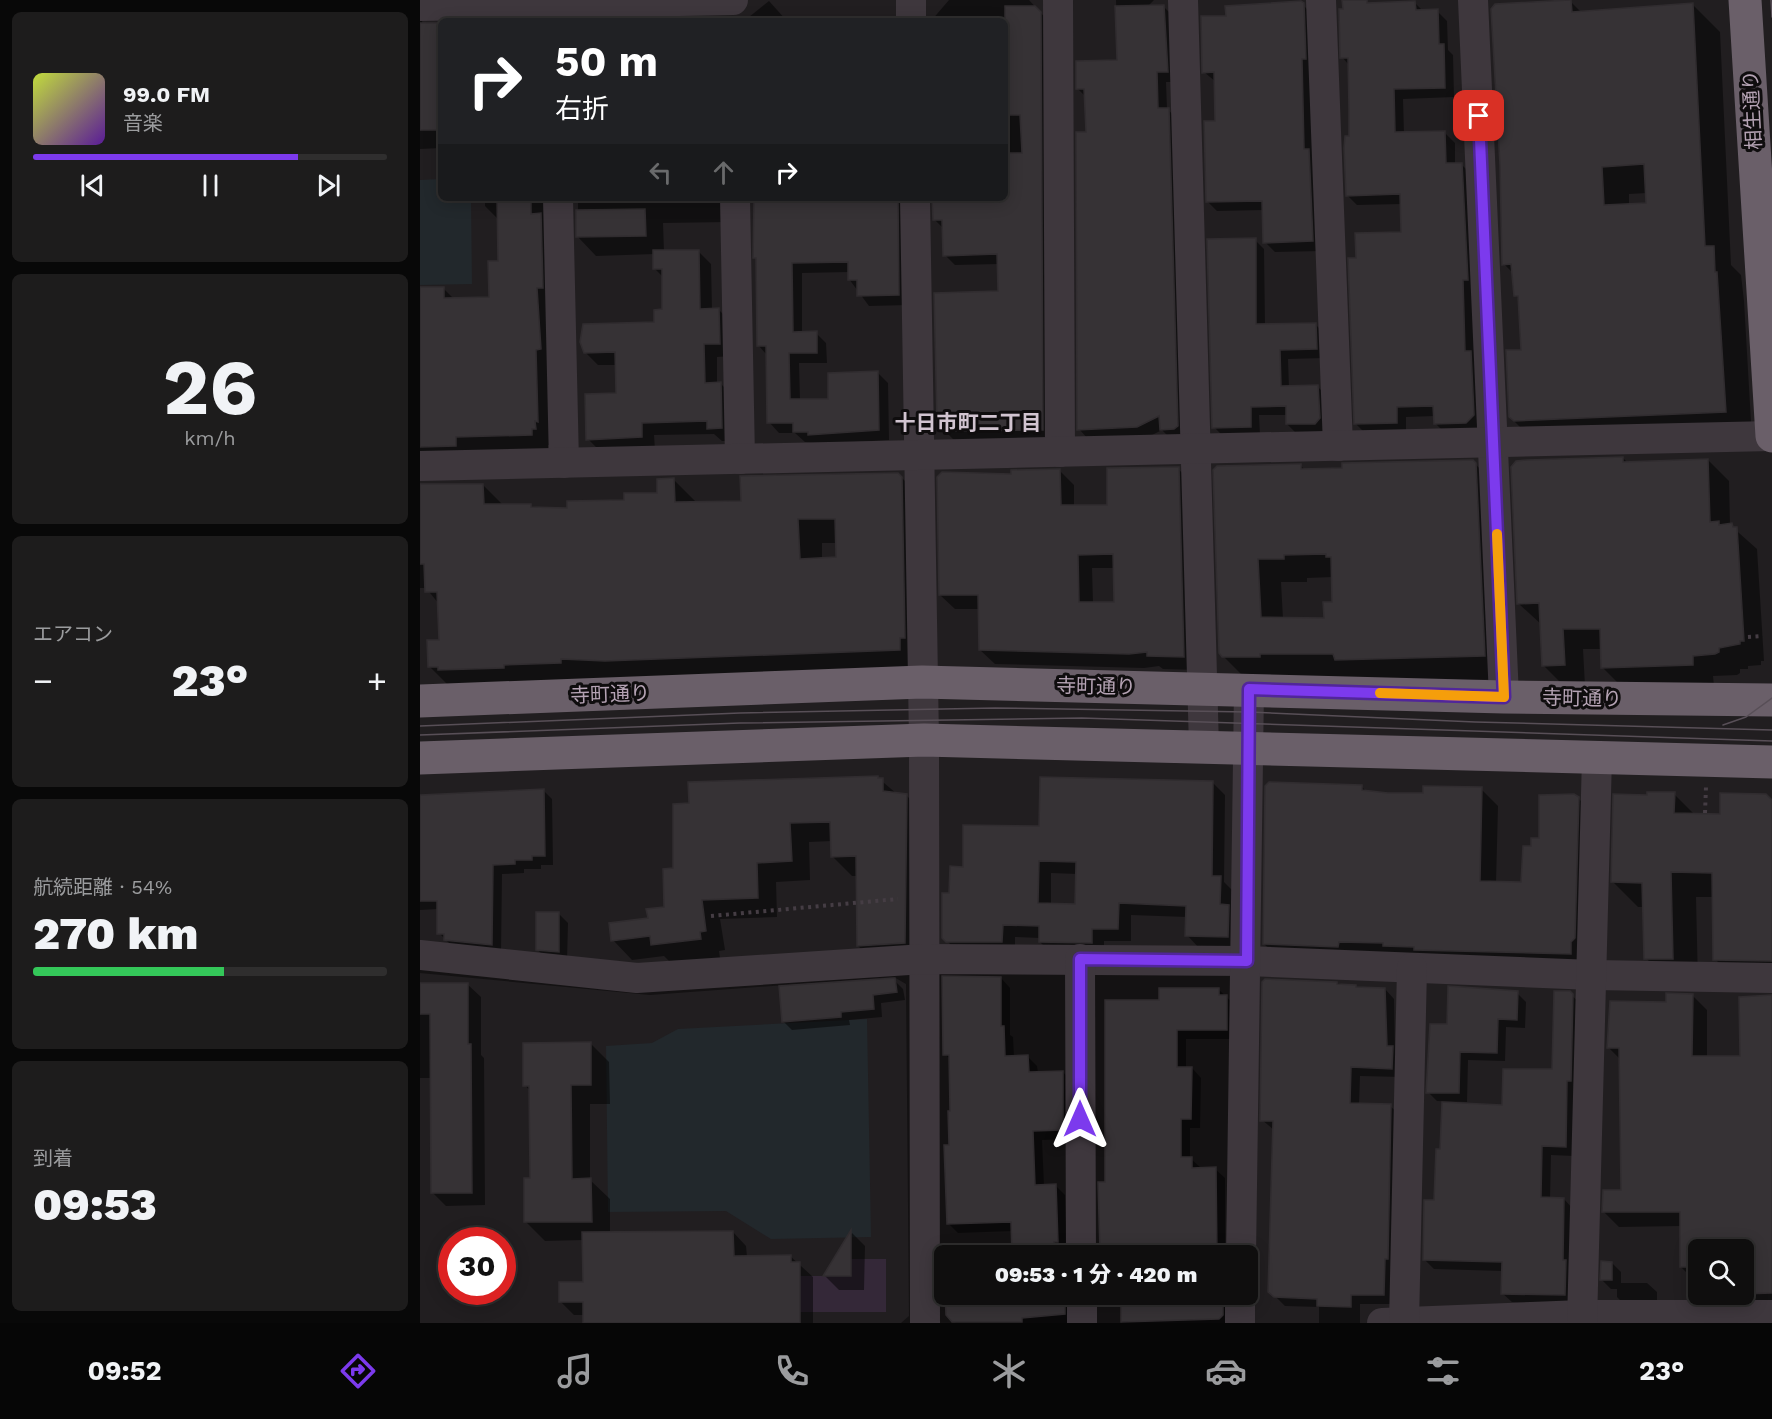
<!DOCTYPE html>
<html lang="ja">
<head>
<meta charset="utf-8">
<style>
	:root { --surface:#0f0e0e; --page:#1d1c1c; --text:#f1f3f6; --muted:#9b9c9e; --line:#2f2e2e; --accent:#7c3aed }
	body { margin:0; font-family:"Work Sans","Noto Sans JP",sans-serif; background:var(--page); color:var(--text); height:100vh; display:flex; flex-direction:column; font-size:22px; white-space:nowrap }
	* { box-sizing:border-box; margin:0 }
	p { font-size:20px; color:var(--muted) }
	.icon { flex:none; width:33px; height:33px; fill:none; stroke:currentColor; stroke-width:2; stroke-linecap:round; stroke-linejoin:round }
	.map { position:relative; flex:1; overflow:hidden }
	.drawer { display:flex; flex-direction:column; gap:12px; padding:12px; background:#080808; width:420px }
	.drawer>* { flex:none }
	.hud { position:absolute; left:18px; top:18px; width:570px; height:183px; border-radius:9px; box-shadow:0 3px 15px #0003,0 0 0 2px var(--line); background:#202124; color:#fff; overflow:hidden }
	.controls { position:absolute; left:1268px; top:1239px; display:grid; gap:12px }
	.controls a { display:grid; place-items:center; width:66px; height:66px; border-radius:9px; background:var(--surface); box-shadow:0 3px 15px #0003,0 0 0 2px var(--line); font-size:30px }
	.speed { position:absolute; left:18px; top:1227px; display:flex; gap:12px; font-size:30px; font-weight:700; text-align:center }
	.speed>* { display:grid; place-content:center; width:78px; height:78px; border-radius:50%; background:var(--surface); box-shadow:0 3px 15px #0003,0 0 0 2px var(--line); line-height:1 }
	.speed .limit { border:9px solid #d22; background:#fff; color:#111 }
	.pin { position:absolute; display:grid; place-items:center; width:51px; height:51px; color:#fff; margin:-26px; border-radius:12px; box-shadow:0 3px 9px #0006 }
	.me { position:absolute; width:66px; margin:-33px; rotate:0deg; stroke-linejoin:round; filter:drop-shadow(0 0 4px #0008) }
	.turn { display:flex; align-items:center; gap:21px; height:126px; padding:0 18px; font-size:27px }
	.turn .icon { width:78px; height:78px; stroke-width:2.5 }
	.turn b { display:block; font-size:42px; line-height:51px }
	.lanes { display:flex; align-items:center; height:57px; padding:0 18px; background:#0003; justify-content:center; gap:30px; direction:ltr }
	.lanes .off { opacity:.35 }
	.big { font-size:45px; font-weight:800; line-height:1.1 }
	.drawer .tile { flex:1; display:flex; flex-direction:column; justify-content:center; gap:9px; min-width:0; padding:0 21px; border-radius:9px; background:var(--page) }
	.drawer .dial { align-items:center; gap:0 }
	.dial b { font-size:78px; line-height:1 }
	.song { display:flex; align-items:center; gap:18px }
	.cover { width:72px; height:72px; border-radius:9px; background:linear-gradient(135deg,hsl(70 70% 55%),hsl(270 70% 35%)) }
	.played { height:6px; border-radius:3px; background:linear-gradient(90deg,var(--accent) 75%,var(--line) 75%) }
	.keys { display:flex; justify-content:space-around; direction:ltr }
	.heat { display:flex; justify-content:space-between; align-items:center; font-size:33px; direction:ltr }
	.charge { height:9px; border-radius:4px; background:linear-gradient(90deg,#34c759 54%,var(--line) 0) }
	.trip { position:absolute; left:514px; top:1245px; width:324px; height:60px; border-radius:9px; background:var(--surface); box-shadow:0 3px 15px #0003,0 0 0 2px var(--line); font-weight:800; line-height:60px; text-align:center }
	.menu { display:flex; height:96px; justify-content:space-around; align-items:center; background:#060606; color:var(--muted) }
	.menu .icon { width:42px; height:42px }
	.menu .on { color:var(--accent) }
	.menu b { font-size:27px; color:var(--text) }
	main { display:flex; flex:1; min-height:0 }
	.map>svg:first-child { display:block }
</style>
</head>
<body>
<main>
<section class="drawer">
<div class="tile">
<div class="song"><i class="cover"></i><div><b>99.0 FM</b><p>音楽</p></div></div>
<div class="played"></div>
<div class="keys"><svg class="icon" aria-label="previous" viewBox="0 0 24 24"><path d="M18 5L8 12l10 7zM5 5v14"/></svg><svg class="icon" aria-label="pause" viewBox="0 0 24 24"><path d="M8 5v14M16 5v14"/></svg><svg class="icon" aria-label="next" viewBox="0 0 24 24"><path d="M6 5l10 7-10 7zM19 5v14"/></svg></div>
</div>
<div class="tile dial"><b>26</b><p>km/h</p></div>
<div class="tile"><p>エアコン</p>
<div class="heat"><a>−</a><b class="big">23°</b><a>+</a></div>
</div>
<div class="tile"><p>航続距離 · 54%</p><b class="big">270 km</b><div class="charge"></div></div>
<div class="tile"><p>到着</p><b class="big">09:53</b></div>
</section>
<div class="map">
<svg width="1352" height="1323" viewBox="0 0 1352 1323">
	<rect width="100%" height="100%" fill="#141213"/>
	<!-- built -->
	<g fill="#211e20" fill-rule="evenodd">
		<path d="M0,0H1352V1323H820L828,1294L825,966L220,976L0,954ZM21,21H585V198H21ZM1278,1250H1323V1294H1278Z"/>
		<path d="M0,973L230,995L474,977L486,984L489,1316L481,1323H0ZM32,1240H82V1292H32Z"/>
	</g>
	<!-- green -->
	<g fill="#22282c">
		<path d="M21,179V198H51L52,284L0,285V180Z"/>
		<path d="M447,1019L451,1237L351,1239L306,1211L188,1212L186,1046L232,1043L258,1029Z"/>
	</g>
	<!-- water -->
	<path fill="#342838" d="M431,1259H466V1312H380V1276H430Z"/>
	<!-- shadow -->
	<g fill="#0007" fill-rule="evenodd">
		<path d="M0,0L4,16L1,25L21,24V148L0,149Z"/>
		<path d="M529,0H609L631,24L632,440L535,441L524,430L579,292V264L535,265L525,255L524,229L514,219L512,198H585V21H511Z"/>
		<path d="M696,0H734L727,7L743,6L756,19L758,82H746L747,109L759,120L768,437L752,440L742,430L728,437L669,440L659,429L667,134L666,97L657,88L698,62Z"/>
		<path d="M349,1L367,21H324Z"/>
		<path d="M946,1L949,4L995,3L1003,11H1017L1027,21L1028,50L1033,55L1034,97L983,99L984,134L1025,133L1035,143V165L1041,164L1051,174L1054,356L1061,363L1063,425L1056,432L1025,433L1015,423V416L986,417V433L946,434L936,424L937,259L983,233L982,204L937,205L927,195L931,138L929,65L922,57Z"/>
		<path d="M1150,1L1162,13L1272,4L1300,32L1311,265L1321,275L1324,301L1332,439L1118,445L1090,417L1103,351L1100,300L1095,295L1094,274L1084,264ZM1227,193L1228,205L1209,206V194Z"/>
		<path d="M880,2L893,15L902,251L855,252L845,242L844,210L797,211L787,201L797,122L796,82L784,72L807,17Z"/>
		<path d="M293,19L294,21H219Z"/>
		<path d="M65,198H127L132,445H128V452L0,461V289L23,288L34,299L70,298L79,263V220L65,206Z"/>
		<path d="M158,198H307L308,222L243,223L244,252L278,251L291,264L292,310H299L312,323V356L297,357V384H301L314,397L315,441H302L294,434L234,435L235,450L181,452L168,439L198,394L197,365H178L165,352L235,323L244,311L243,277L235,269V254L176,256L158,237Z"/>
		<path d="M344,198H494L489,305L449,306L429,279V272L382,273V333H396L406,343L407,363H379L380,400H409L458,373L468,383L469,440L400,444L385,442L375,433H359L349,422L347,355L339,346Z"/>
		<path d="M835,240L844,249L845,326L895,324L904,333L905,358L868,359L869,388L898,387L907,396L904,432L876,433L867,424V415H839L840,435L803,436L794,427Z"/>
		<path d="M1203,458L1208,463L1288,460L1309,481L1310,525L1337,549L1344,661H1341V665L1328,666V669H1320V673L1317,675L1293,676L1294,686L1203,688L1182,667V649H1163L1165,686L1145,687L1124,666L1122,625L1099,604Z"/>
		<path d="M1052,461L1077,485L1088,679L940,683L827,680L803,656L795,470L880,465L885,470ZM913,577L914,603L905,619H863L861,582H887V578Z"/>
		<path d="M758,469L773,483L778,670L743,669L739,666L724,668L575,664L560,650V609H535L520,595L592,475L640,471L654,485V506H689ZM672,568H695V603H673Z"/>
		<path d="M478,474L507,503L504,675L35,692L10,667L20,641L19,604L6,588H0V485H63L83,505L148,509L239,495L254,480L277,503L322,502ZM402,543H417V558L402,559Z"/>
		<path d="M457,777L477,794L486,795L506,815L504,962L458,965L438,946L437,876H432L412,856V841L389,842L390,880L356,882L357,917L300,919L305,950L299,951L300,958L252,964L244,956L212,960L193,940L245,908L255,870Z"/>
		<path d="M792,782L805,795L804,882L813,891L820,949L779,948L767,935V917L711,915V941H684V955H633L620,942V938L595,937V954H540L523,937L530,894L544,869L620,828ZM631,873L657,874V906L631,905Z"/>
		<path d="M941,786L947,792L1004,795L1061,789L1078,806L1076,883L1103,884L1113,847L1158,798L1175,815L1167,970L861,960L844,944Z"/>
		<path d="M123,790L132,799L133,865H121V869H104V873L82,874L81,953L35,949L19,933V909L0,910V796Z"/>
		<path d="M1254,794L1275,815H1302L1352,802V986L1321,985L1295,959L1294,897H1276L1278,984H1251L1226,958L1224,907H1218L1192,881L1195,796Z"/>
		<path d="M138,913L148,923L147,961L126,959L117,949Z"/>
		<path d="M581,978L590,988V1035L593,1037L594,1057H608L617,1066L618,1073L643,1072L652,1082V1139L622,1140L624,1186H636L645,1195L647,1256H593V1231L538,1233L528,1223L532,1113L531,1060L525,1054Z"/>
		<path d="M474,980L483,989L485,1000L461,1003L462,1017L429,1020L430,1025L372,1030L363,1021Z"/>
		<path d="M917,983L938,988L965,989L974,999L975,1051L982,1077L940,1076L939,1105L970,1106L980,1115L973,1304H940V1323H899V1307L865,1306L850,1291L854,1130L842,1120Z"/>
		<path d="M0,984H47L61,997V1055L64,1058L65,1205L26,1206L13,1193L12,1078H0Z"/>
		<path d="M798,989L816,1006V1039H766V1068H772L781,1078L780,1128H770V1158L781,1168L795,1169L805,1178V1256H686L681,1251L687,1184L740,1001Z"/>
		<path d="M1097,993L1106,1002L1105,1028L1086,1027L1085,1061L1048,1060L1047,1102L1017,1101L1008,1092L1028,1026Z"/>
		<path d="M1149,993L1162,1005L1154,1156L1131,1155L1130,1199H1144L1153,1209L1154,1304L1092,1302L1082,1293L1083,1271L1014,1269L1004,1259L1022,1151L1134,1070Z"/>
		<path d="M1272,995L1287,1010V1058L1322,1057L1352,996V1308L1314,1312L1297,1294H1323V1250H1278L1276,1282L1261,1267V1226L1199,1227L1184,1212L1203,1191L1201,1060L1188,1047L1248,1004Z"/>
		<path d="M170,1043L189,1062L190,1104H170V1180L190,1199V1233L313,1232L326,1246L327,1257L370,1256L393,1277V1323H164V1315H154L140,1301L164,1284V1240L125,1241L106,1222L111,1180L110,1091L105,1085Z"/>
		<path d="M432,1233L445,1246L444,1290H419L405,1276Z"/>
		<path d="M1192,1263L1201,1272V1283H1227L1237,1292V1306H1206L1197,1297V1289H1191L1182,1280Z"/>
		<path d="M527,1294H656L654,1323H536L527,1315Z"/>
		<path d="M702,1294H816L812,1323H702Z"/>
	</g>
	<!-- building -->
	<g fill="#363235" stroke="#302c2f" stroke-width="1.5" fill-rule="evenodd">
		<path d="M922,0H947V3L995,1L996,10L1018,9L1019,44H1024L1025,88L974,89L975,132L1025,131L1026,163H1042L1048,280H1043L1045,351H1051L1054,415L1046,423L1014,424L1013,406L977,407V423L934,424L928,258H936L935,233L981,232L980,194L926,196L924,148L925,136H929V110L928,58H920L919,9H923Z"/>
		<path d="M1149,0H1151L1152,12L1273,3L1285,246H1294L1295,272H1297L1306,412L1094,421L1089,417L1086,350H1101L1098,296H1094L1091,264L1082,265L1080,165L1071,9L1075,4ZM1224,164L1226,203L1184,205L1182,167Z"/>
		<path d="M881,1L884,3L886,59H882L884,149H889L893,241L843,243L842,201L786,202L784,121H795L794,72L782,73L781,16H806L805,6Z"/>
		<path d="M744,5L748,72H737L738,108H749L758,426L754,429L740,430L739,416L717,427L657,430L656,132H666L664,89H656V61L697,60L695,6Z"/>
		<path d="M585,6H615L621,12L623,430L523,431L517,423L514,293L578,291L577,254L523,256L522,220H513L512,198H585V153H602L600,115H585Z"/>
		<rect x="0" y="23" width="21" height="107"/>
		<path d="M77,198H111V214L121,213L123,288H117L121,349L116,350L118,422L115,421L116,429H112V435L36,437V446L0,447V287H24V298L69,297L68,261H78Z"/>
		<path d="M342,198H478L479,295L437,296V280H428V262L372,263L373,332L397,331V353H369L370,399H408V373L458,371L459,430L388,435V432H373V423H347L346,346H337L336,258H333L334,200Z"/>
		<path d="M225,209L226,236L156,237V210Z"/>
		<path d="M836,238V324L896,323L897,349L860,350L861,386L898,385L900,418L895,424H866V406L831,407V427L792,428L787,239Z"/>
		<path d="M233,250H279L280,309L299,308L300,344H284L285,383L301,382L302,428L287,429V421L222,423V437L166,440L165,394L196,393L195,352L164,353L160,342L163,324L234,322V310L242,309V269H233Z"/>
		<path d="M1203,457V462L1288,459L1290,522L1299,521V525L1312,523L1313,527H1317L1324,641H1320V644L1299,648V652L1295,654L1273,656V665L1181,668L1180,629H1143L1145,665L1122,666L1119,603L1097,604L1091,467L1096,461L1107,460Z"/>
		<path d="M1053,460L1056,463L1065,656L915,660L913,654H840V657H802L799,653L793,470L797,466L881,464V469L922,468V463ZM906,554V557H911L912,602H903L904,618L841,617L838,559H864V555Z"/>
		<path d="M759,467L764,657L727,656V652L709,654L559,650L558,595H519L517,477L522,472L591,474V470L640,469L641,505H687V468ZM693,554L694,602H659L658,555Z"/>
		<path d="M478,473L482,477L485,638H480V650L185,661L141,659V663L84,665V668L18,670V667H8L7,640H19L17,592H5L4,564H0V484H63L64,504H111V507L147,508V501L204,500V493H237V479L254,478L255,502L321,501L320,476ZM378,519H415L416,557L380,559Z"/>
		<path d="M458,776V778H463V791L487,794L485,943L437,946L436,856L411,857L410,822L370,823L372,861L337,863L338,898L282,900L286,931L280,932L281,939L231,945L230,936L191,941L189,923L228,918L226,909L244,907L243,869L253,868V804L269,803L268,782Z"/>
		<path d="M620,777L793,781L792,876H801L800,904L809,905L808,937L765,936L766,906L699,903L698,929H672V943L619,942V926L583,925L582,942H526L522,938V893H529L530,866L543,867V825L619,826ZM619,861L656,862L655,904L618,903Z"/>
		<path d="M849,782L942,785V790L968,793H1003V786L1062,787L1060,881L1101,882L1103,846H1111V838H1119V795L1154,794L1159,797L1155,938L1151,942V954L994,950V947L963,946V943L919,942L918,947L843,944L845,786Z"/>
		<path d="M124,789L125,856H112V860H95V864L73,865L72,945L24,940V934H17V901H0V795Z"/>
		<path d="M1227,792H1255L1254,813L1300,814V793L1346,794L1352,800V961L1293,960L1292,873L1251,872L1253,959H1224L1222,883L1191,882L1193,794L1227,795Z"/>
		<path d="M116,912H139V952L116,950Z"/>
		<path d="M522,976L581,977V1026H584L585,1056L608,1055L609,1072L643,1071V1130L613,1131L615,1185L636,1184L638,1242H634V1256H592L591,1222L527,1224L524,1145H529L528,1111H530L529,1055H523Z"/>
		<path d="M475,978L477,992L453,995L454,1009L421,1012V1017L362,1022L359,986Z"/>
		<path d="M845,979L917,982V984L936,985V987L965,988L967,1046H973L972,1069L931,1067L930,1103L971,1104L968,1259H965L964,1295H931V1307L897,1306V1299L854,1297L848,1292L853,1121H840L842,982Z"/>
		<path d="M0,983H48V1044H51L52,1193H11L10,1014H0Z"/>
		<path d="M1028,986L1098,991L1097,1020L1078,1019L1077,1053L1040,1052L1039,1093H1006L1010,1024H1027Z"/>
		<path d="M739,988H799V995H807V1030H757V1067H772L771,1119H761V1157H772V1168L796,1167L797,1256H701V1252H680L678,1182H685V1000H739Z"/>
		<path d="M1134,991H1150L1153,994L1151,1081H1147L1146,1147L1122,1146L1121,1197L1144,1198L1143,1260H1146L1145,1295L1081,1294L1082,1262L1003,1260L1004,1200H1014L1016,1149H1020L1022,1102L1082,1105L1083,1069H1132Z"/>
		<path d="M1246,993L1273,994L1272,1056H1320L1319,997L1352,995V1293L1323,1294V1250H1278V1267H1260V1212H1182L1183,1190H1201L1199,1048H1187L1190,1001L1246,1002Z"/>
		<path d="M171,1042V1085H151L152,1179L171,1178L172,1222H104V1178H110L109,1086H103V1043Z"/>
		<path d="M431,1230V1276H403Z"/>
		<path d="M313,1231L314,1256L371,1255V1262H380V1323H163V1302H139V1282H163L162,1232Z"/>
		<path d="M1181,1261L1192,1262V1280H1180Z"/>
		<path d="M525,1294H645V1314L602,1318V1322H532L526,1315Z"/>
		<path d="M701,1294H803V1315L799,1319L701,1322Z"/>
	</g>
	<g fill="none" stroke-linecap="round" stroke-linejoin="round">
		<!-- path -->
		<g stroke="#453d44" stroke-width="4" stroke-dasharray="3 4.5" stroke-linecap="butt">
			<path d="M1328,637L1343,636"/>
			<path d="M1285,813L1286,787"/>
			<path d="M291,916L478,899"/>
		</g>
		<!-- minor -->
		<g stroke="#3e373d" stroke-width="30">
			<path d="M491,0V21"/>
			<path d="M638,0L640,452"/>
			<path d="M763,0L784,747"/>
			<path d="M901,0L918,446"/>
			<path d="M1053,0L1084,697"/>
			<path d="M0,6L313,0"/>
			<path d="M138,198L144,463"/>
			<path d="M315,198L320,459"/>
			<path d="M495,198L504,740L505,1323"/>
			<path d="M0,466L1352,436"/>
			<path d="M0,955L217,978L504,959L827,961L1173,975L1352,978"/>
			<path d="M660,959L661,1256"/>
			<path d="M821,1256L829,689"/>
			<path d="M662,1294V1323"/>
			<path d="M820,1323V1294"/>
			<path d="M962,1323L1162,1315H1352"/>
			<path d="M984,1323L992,968"/>
			<path d="M1162,1323L1177,757"/>
		</g>
		<!-- highway -->
		<g stroke="#6a5f69" stroke-width="33">
			<path d="M1325,0L1352,436"/>
			<path d="M0,701L502,682L1084,697L1352,700"/>
			<path d="M0,758L504,740L1352,762"/>
		</g>
		<!-- tram -->
		<g stroke="#584f57" stroke-width="1.5">
			<path d="M1351,0L1352,17"/>
			<path d="M1303,725L1326,717L1352,698"/>
			<path d="M0,726L320,713L575,708L829,712L1055,722L1352,730"/>
			<path d="M0,735L320,723L662,718L1352,741"/>
		</g>
	</g>
	<g fill="none" stroke-linecap="round" stroke-linejoin="round">
		<!-- route casing -->
		<g stroke="#51269a" stroke-width="15">
			<path id="route" d="M660,1119V959L827,961L829,689L1084,697L1059,116"/>
		</g>
		<!-- route -->
		<use href="#route" stroke="#7c3aed" stroke-width="10"/>
		<!-- slow -->
		<path stroke="#f59e0b" stroke-width="10" d="M960,693L1084,697L1077,534"/>
	</g>
	<g text-anchor="middle" stroke-width="6" stroke-linejoin="round" paint-order="stroke">
		<!-- street labels -->
		<g font-size="20" fill="#b5a3b4" stroke="#0f0d0e">
			<text transform="translate(1332 110) rotate(-93)" y="7">相生通り</text>
			<text transform="translate(676 686) rotate(1)" y="7">寺町通り</text>
			<text transform="translate(190 694) rotate(-2)" y="7">寺町通り</text>
			<text transform="translate(1162 698) rotate(1)" y="7">寺町通り</text>
		</g>
		<!-- neighbourhood labels -->
		<g font-size="21" font-weight="bold" fill="#d1c4d0" stroke="#0f0d0e">
			<text x="548" y="430">十日市町二丁目</text>
		</g>
	</g>
</svg>
<div class="controls">
<a><svg class="icon" aria-label="search" viewBox="0 0 24 24"><circle cx="10" cy="10" r="6"/><path d="M15 15l6 6"/></svg></a>
</div>
<div class="speed"><div class="limit">30</div></div>
<div class="pin" style="left:1059px;top:116px;background:#d93025"><svg class="icon" aria-label="arrive" viewBox="0 0 24 24"><path d="M6 21V4h12l-3 4 3 4H6"/></svg></div>
<svg class="me" style="left:660px;top:1119px" viewBox="-20 -20 40 40"><path d="M0-17L14 15 0 8-14 15z" fill="#7c3aed" stroke="#fff" stroke-width="4"/></svg>
<div class="trip">09:53 · 1 分 · 420 m</div>
<div class="hud">
<div class="turn"><svg class="icon" aria-label="right" viewBox="0 0 24 24"><path d="M7 20v-9h11M14 6l5 5-5 5"/></svg><div><b>50 m</b>右折</div></div>
<div class="lanes"><svg class="icon off" aria-label="left" viewBox="0 0 24 24"><path d="M17 20v-9H6M10 6l-5 5 5 5"/></svg><svg class="icon off" aria-label="ahead" viewBox="0 0 24 24"><path d="M12 20V5M6 11l6-6 6 6"/></svg><svg class="icon" aria-label="right" viewBox="0 0 24 24"><path d="M7 20v-9h11M14 6l5 5-5 5"/></svg></div>
</div>
</div>
</main>
<nav class="menu">
<b>09:52</b>
<svg class="icon on" aria-label="directions" viewBox="0 0 24 24"><path d="M12 3l9 9-9 9-9-9zM9 14v-3h6M13 9l2 2-2 2"/></svg>
<svg class="icon" aria-label="music" viewBox="0 0 24 24"><path d="M9 18V5l10-2v13"/><circle cx="6" cy="18" r="3"/><circle cx="16" cy="16" r="3"/></svg>
<svg class="icon" aria-label="phone" viewBox="0 0 24 24"><path d="M5 4h4l2 5-3 2q2 4 5 5l2-3 5 2v4C11 20 4 13 5 4z"/></svg>
<svg class="icon" aria-label="climate" viewBox="0 0 24 24"><path d="M12 3v18M4 7l16 10M4 17L20 7"/></svg>
<svg class="icon" aria-label="car" viewBox="0 0 24 24"><path d="M5 17H2v-5l4-1 3-4h7l3 4 3 1v5h-3M9 17h6M6 11h13"/><circle cx="7" cy="17" r="2"/><circle cx="17" cy="17" r="2"/></svg>
<svg class="icon" aria-label="filters" viewBox="0 0 24 24"><path d="M4 7h16M4 17h16"/><circle cx="9" cy="7" r="2"/><circle cx="15" cy="17" r="2"/></svg>
<b>23°</b>
</nav>
</body>
</html>
